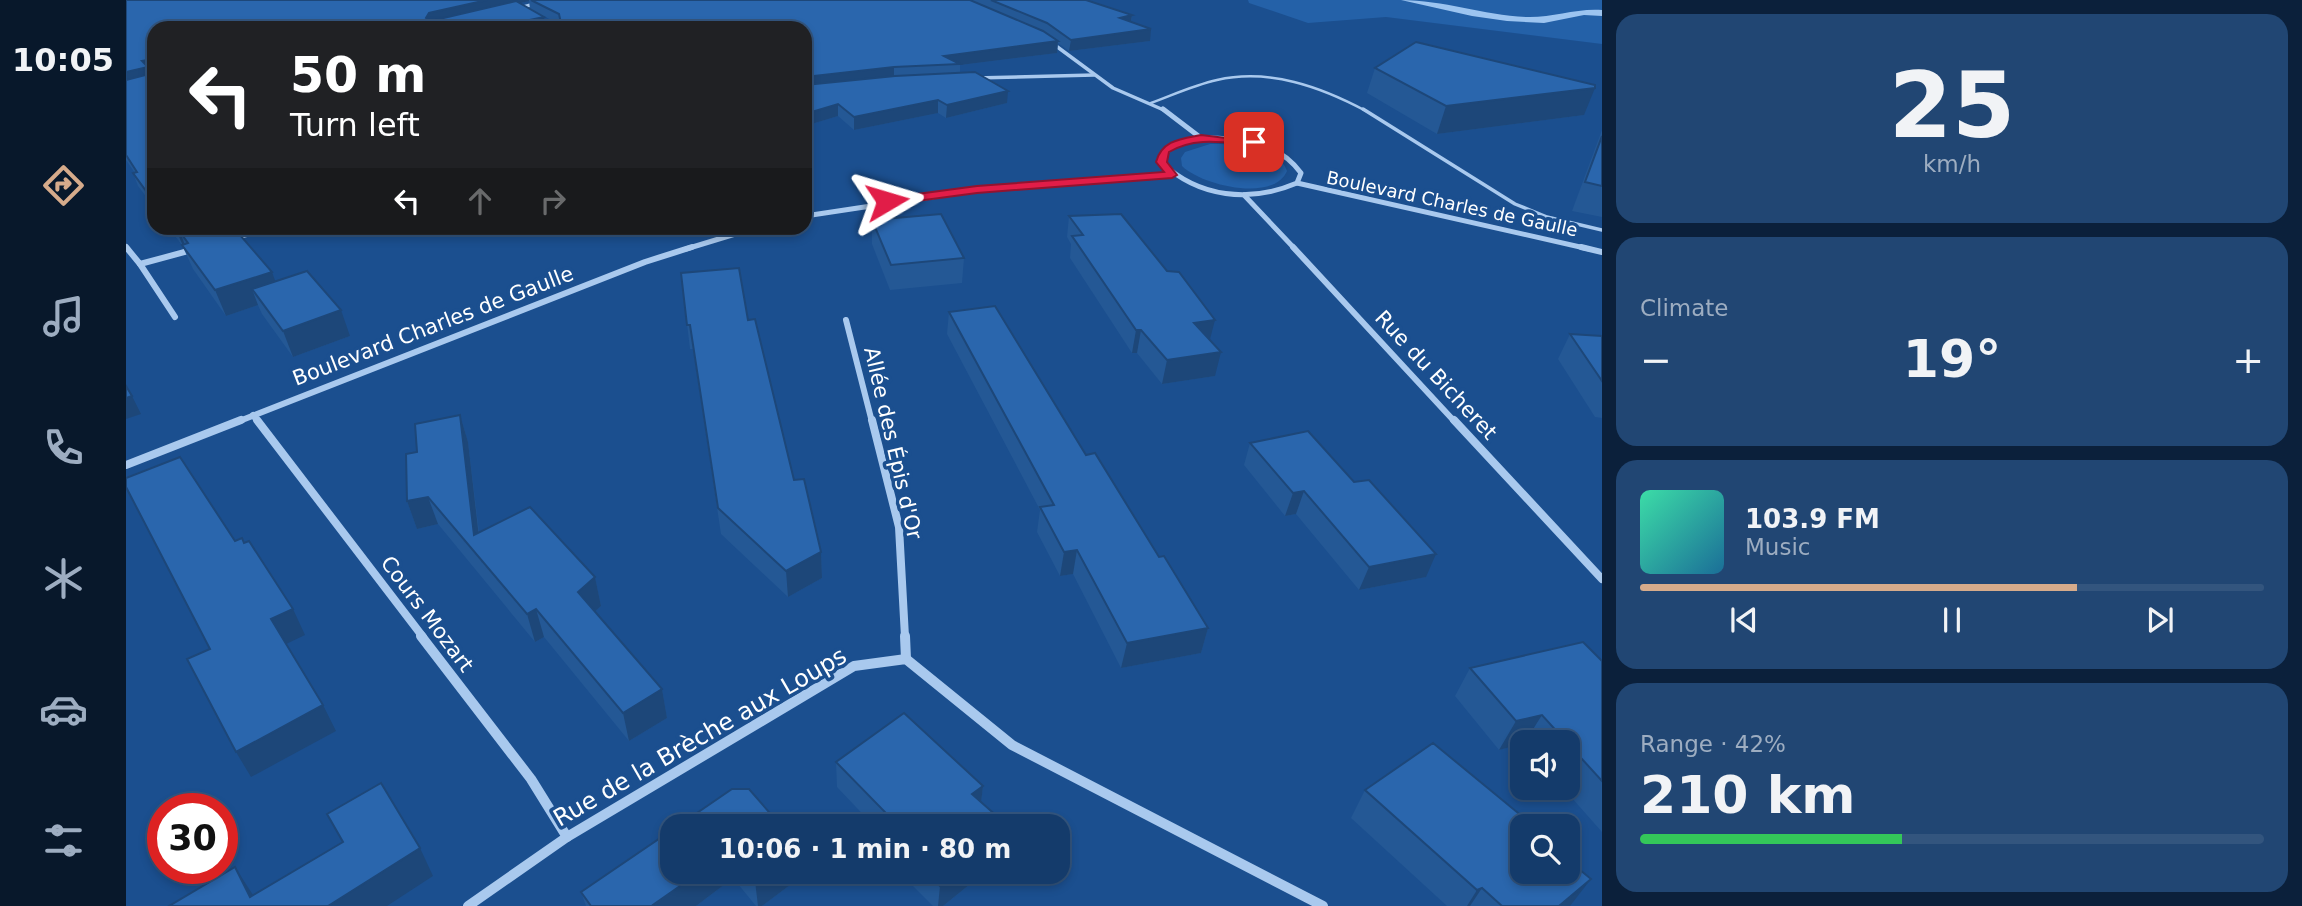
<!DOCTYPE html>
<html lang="en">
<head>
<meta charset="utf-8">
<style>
	:root { --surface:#143b6b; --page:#214673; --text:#f1f3f6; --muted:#9dadc1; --line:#33557e; --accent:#d6ab8b }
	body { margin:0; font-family:"DejaVu Sans",sans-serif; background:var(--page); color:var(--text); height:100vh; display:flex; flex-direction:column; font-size:26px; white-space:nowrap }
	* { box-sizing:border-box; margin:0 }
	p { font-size:23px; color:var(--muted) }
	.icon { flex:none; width:38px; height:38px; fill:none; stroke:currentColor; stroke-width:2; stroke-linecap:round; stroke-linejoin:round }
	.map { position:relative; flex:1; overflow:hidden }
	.sheet { display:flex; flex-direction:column; gap:14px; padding:14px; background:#0b203b; width:700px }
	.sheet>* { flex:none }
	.guide { position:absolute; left:21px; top:21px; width:665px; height:214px; border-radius:21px; box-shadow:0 4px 10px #0003,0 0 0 2px var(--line); background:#202124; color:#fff; overflow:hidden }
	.controls { position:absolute; left:1384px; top:730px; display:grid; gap:14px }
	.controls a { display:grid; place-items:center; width:70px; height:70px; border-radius:14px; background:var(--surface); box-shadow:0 4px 10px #0003,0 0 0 2px var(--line); font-size:35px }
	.speed { position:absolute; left:21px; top:793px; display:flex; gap:14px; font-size:35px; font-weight:700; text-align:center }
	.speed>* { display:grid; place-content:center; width:91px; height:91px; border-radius:50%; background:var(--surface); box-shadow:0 4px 10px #0003,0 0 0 2px var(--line); line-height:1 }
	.speed .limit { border:10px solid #d22; background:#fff; color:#111 }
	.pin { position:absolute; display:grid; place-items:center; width:60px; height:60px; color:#fff; margin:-30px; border-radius:14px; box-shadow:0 4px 10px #0006 }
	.me { position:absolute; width:77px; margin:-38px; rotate:83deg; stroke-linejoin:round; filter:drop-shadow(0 0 5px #0008) }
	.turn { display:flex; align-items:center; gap:24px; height:147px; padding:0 28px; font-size:32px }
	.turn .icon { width:91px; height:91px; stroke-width:2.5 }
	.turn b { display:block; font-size:49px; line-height:60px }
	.lanes { display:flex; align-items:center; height:66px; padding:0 28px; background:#0003; justify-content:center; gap:35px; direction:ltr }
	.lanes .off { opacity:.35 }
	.big { font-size:52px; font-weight:700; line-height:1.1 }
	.sheet .card { flex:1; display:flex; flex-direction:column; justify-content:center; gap:10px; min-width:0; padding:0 24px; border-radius:21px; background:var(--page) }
	.sheet .dial { align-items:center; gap:0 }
	.dial b { font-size:91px; line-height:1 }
	.song { display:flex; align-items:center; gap:21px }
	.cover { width:84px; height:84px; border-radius:10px; background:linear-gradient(135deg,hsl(160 70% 55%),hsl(200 70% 35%)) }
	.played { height:7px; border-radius:4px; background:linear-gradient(90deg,var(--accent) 70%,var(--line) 70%) }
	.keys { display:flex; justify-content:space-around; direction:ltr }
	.heat { display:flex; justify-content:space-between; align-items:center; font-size:38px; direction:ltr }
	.charge { height:10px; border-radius:5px; background:linear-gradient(90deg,#34c759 42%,var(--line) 0) }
	.trip { position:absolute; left:534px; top:814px; width:410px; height:70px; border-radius:21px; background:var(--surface); box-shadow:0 4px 10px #0003,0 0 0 2px var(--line); font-weight:700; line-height:70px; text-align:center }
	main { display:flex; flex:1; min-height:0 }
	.tab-bar { display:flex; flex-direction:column; width:126px; justify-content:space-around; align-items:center; background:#08182b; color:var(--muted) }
	.tab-bar .icon { width:49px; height:49px }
	.tab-bar .on { color:var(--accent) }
	.tab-bar b { font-size:32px; color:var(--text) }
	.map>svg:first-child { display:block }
</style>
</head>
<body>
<main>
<nav class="tab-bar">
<b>10:05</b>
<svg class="icon on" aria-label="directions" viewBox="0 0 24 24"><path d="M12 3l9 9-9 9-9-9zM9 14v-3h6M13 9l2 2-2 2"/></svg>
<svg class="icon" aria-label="music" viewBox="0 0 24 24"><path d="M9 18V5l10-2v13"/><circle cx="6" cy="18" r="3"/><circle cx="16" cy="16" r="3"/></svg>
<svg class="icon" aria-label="phone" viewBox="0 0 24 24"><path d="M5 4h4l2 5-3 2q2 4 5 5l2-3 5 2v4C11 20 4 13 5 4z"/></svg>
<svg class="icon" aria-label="climate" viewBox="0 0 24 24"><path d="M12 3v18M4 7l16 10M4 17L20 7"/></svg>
<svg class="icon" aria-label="car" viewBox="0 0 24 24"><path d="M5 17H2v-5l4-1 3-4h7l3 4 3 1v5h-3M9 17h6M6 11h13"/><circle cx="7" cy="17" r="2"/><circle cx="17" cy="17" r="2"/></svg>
<svg class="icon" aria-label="filters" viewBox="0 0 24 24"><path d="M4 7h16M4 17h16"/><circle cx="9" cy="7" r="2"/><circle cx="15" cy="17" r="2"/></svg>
</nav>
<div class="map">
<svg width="1476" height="906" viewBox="0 0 1476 906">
	<rect width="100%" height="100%" fill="#1b4f8f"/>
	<!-- green -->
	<g fill="#2461a8">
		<path d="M1122,0H1476V44L1260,17L1182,23L1123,3Z"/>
		<path d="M1084,144C1108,144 1151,144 1161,171C1147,203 1075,185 1056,166L1055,158L1059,152Z"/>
	</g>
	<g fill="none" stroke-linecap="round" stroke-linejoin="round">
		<!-- stream -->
		<path fill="#9cc4f0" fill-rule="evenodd" d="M1275,0C1317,0 1357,15 1400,17C1426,18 1450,8 1476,10V16L1458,15L1418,23L1381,21L1346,16Z"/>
		<!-- lane-far1 -->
		<path stroke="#a9c9ee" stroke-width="2.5" d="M1025,103C1047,95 1068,85 1091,80C1143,68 1195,87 1240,111"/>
		<!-- lane -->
		<path stroke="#a9c9ee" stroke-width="3.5" d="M1237,109L1389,204L1421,217L1476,230"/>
		<!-- street-far4 -->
		<g stroke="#a9c9ee" stroke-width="3.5">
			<path d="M390,9L423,0"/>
			<path d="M411,17L428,28"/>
			<path d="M926,43L987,88L1040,111"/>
			<path d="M849,78L968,75"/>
		</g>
		<!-- street-far3 -->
		<g stroke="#a9c9ee" stroke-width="5">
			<path d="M1037,109L1075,138"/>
			<path d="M1075,138C1113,138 1151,140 1175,173L1171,183C1124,203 1073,198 1035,162C1042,143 1057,141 1075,138Z"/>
			<path d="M1171,183L1463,249"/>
			<path d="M1118,195L1169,249"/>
			<path d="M679,216L851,190L1046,175"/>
			<path d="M108,238L144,228"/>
			<path d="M0,247L2,249"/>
			<path d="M560,249L629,228"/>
		</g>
		<!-- street-far2 -->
		<g stroke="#a9c9ee" stroke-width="6">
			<path d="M0,247L14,264L66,250"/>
			<path d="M1167,247L1329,422"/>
			<path d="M1455,247L1476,252"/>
			<path d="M14,264L49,317"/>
			<path d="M720,320L746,422"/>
			<path d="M127,415L132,422"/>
			<path d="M111,422L519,262L566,247"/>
		</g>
		<!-- street-far1 -->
		<g stroke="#a9c9ee" stroke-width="8">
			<path d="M131,420L297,637"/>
			<path d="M746,420L773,527L779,637"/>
			<path d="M1328,420L1476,579"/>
			<path d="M0,465L115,420"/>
		</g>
		<!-- street -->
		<g stroke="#a9c9ee" stroke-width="10">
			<path d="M295,636L405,779L441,837"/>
			<path d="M779,636L780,659"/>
			<path d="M342,906L441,837L728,666L780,659L886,745L1197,906"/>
		</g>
	</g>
	<!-- wall -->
	<g fill="#245895">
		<path d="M0,0H960L1006,15L1005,22L1024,41L943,51L932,43L931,53L834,65V73L881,103L820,118L812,113L728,130L712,116L679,126V28H436L435,25L404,9L403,1L394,3L418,17L420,28H28L24,72L25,74H28V207L12,186L7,173H9L0,160Z"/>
		<path d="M1249,68L1458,115L1311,134L1241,93Z"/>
		<path d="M1476,130V217L1446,211Z"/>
		<path d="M943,216L1084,340L1089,376L1036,384L1011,353H1006L944,258L945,244L941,237Z"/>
		<path d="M746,220L838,258L836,283L764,290L746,244Z"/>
		<path d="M43,228H108L149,281L224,336L167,357L136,314L132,305L100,316L67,269L56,245Z"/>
		<path d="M555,273L622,320L668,480L695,552L696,578L662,597L595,534L567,349H564Z"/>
		<path d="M823,312L960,455L1082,628L1075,653L995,668L947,574L934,576L911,532L914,510L821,334Z"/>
		<path d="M1444,334L1476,336V418L1469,417L1432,359Z"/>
		<path d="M334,415L342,442L353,532L469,577L475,606L469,611L536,689L541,718L503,741L418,637L409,642L312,524L291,529L281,501Z"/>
		<path d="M1124,443L1300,577L1233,590L1170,514L1159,516L1118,465Z"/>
		<path d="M1476,661V832L1437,788H1442V742H1396V744L1373,750L1329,696L1344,668Z"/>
		<path d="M710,762L857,786L855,802L882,826H748L711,787Z"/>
		<path d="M1239,790L1444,906H1321L1225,818Z"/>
		<path d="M546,872H676V876L636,906H630L607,878L570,906H460L455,892Z"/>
		<path d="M773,872H859L817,906H807Z"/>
	</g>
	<!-- shaded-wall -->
	<g fill="#1d4779">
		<path d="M361,0H403V1L306,24L300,18L303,13Z"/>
		<path d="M1006,15L1004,26L994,18Z"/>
		<path d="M418,17L420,28H365Z"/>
		<path d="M1025,29L1024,41L943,51L945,40Z"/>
		<path d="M932,41L931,53L834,65L818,56Z"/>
		<path d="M28,59V71L24,72L27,79L0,85V72L16,61Z"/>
		<path d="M768,67V79L679,89V77Z"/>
		<path d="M1469,88L1458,115L1311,134L1320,106Z"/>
		<path d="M882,91L881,103L820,118L821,105Z"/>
		<path d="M812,100V113L728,130V117Z"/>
		<path d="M712,104V116L679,126V114Z"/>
		<path d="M299,228H309L299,231Z"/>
		<path d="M51,232H54L59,245L57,246Z"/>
		<path d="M146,272L155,297L126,289L132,305L100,316L89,290Z"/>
		<path d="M215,310L224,336L167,357L157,331Z"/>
		<path d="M1089,320L1083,343L1068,323Z"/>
		<path d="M1010,330H1015L1011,353H1006Z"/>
		<path d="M1095,352L1089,376L1036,384L1041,360Z"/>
		<path d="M6,396L15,414L0,419V398Z"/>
		<path d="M334,415L342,442L356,563L348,535Z"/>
		<path d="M1178,491L1170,514L1159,516L1167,493Z"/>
		<path d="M302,497L312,524L291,529L281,501Z"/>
		<path d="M951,550L947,574L934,576L938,552Z"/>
		<path d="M695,552L696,578L662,597L660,571Z"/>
		<path d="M1310,554L1300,577L1233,590L1243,567Z"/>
		<path d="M469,577L475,606L458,621L452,592Z"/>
		<path d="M167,609L179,635L158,645L145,619Z"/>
		<path d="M410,609L418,637L409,642L401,614Z"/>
		<path d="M1082,628L1075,653L995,668L1001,643Z"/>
		<path d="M536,689L541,718L503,741L497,713Z"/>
		<path d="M197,705L210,731L125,777L110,752Z"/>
		<path d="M1416,715L1399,742H1396V744L1373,750L1390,721Z"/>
		<path d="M857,786L854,811L846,794Z"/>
		<path d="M294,848L307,876L261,906H202Z"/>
		<path d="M109,867L127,895L124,897Z"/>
		<path d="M574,872H606L607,878L570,906H527Z"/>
		<path d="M642,872H676V876L636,906H632L629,881Z"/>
		<path d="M831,872H859L817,906H812L814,886Z"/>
		<path d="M1465,879L1444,906H1433Z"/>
		<path d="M1356,888L1344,906H1341L1351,890Z"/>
	</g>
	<!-- building -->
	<g fill="#2a66ad" stroke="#1d4779" stroke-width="2">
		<path d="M0,0H361L303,13L300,18L305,21L390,1L418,17L365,28H28V59L16,61L22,67L0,72Z"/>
		<path d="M405,0H844L917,31L932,41L818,56L834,64L768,67L679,77V28H436L433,14Z"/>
		<path d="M865,0H960L1006,15L994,18L1025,29L945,40L921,23Z"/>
		<path d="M1290,42L1469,85V88L1320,106L1249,68Z"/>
		<path d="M849,72L882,91L821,105L812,100L728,117L712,104L679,114V85L769,76Z"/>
		<path d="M27,73L28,74V202L7,173L11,172L0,155V80Z"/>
		<path d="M1476,136V186L1459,182Z"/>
		<path d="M815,214L838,258L765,265L746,220Z"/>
		<path d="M995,214L1041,271L1053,272L1089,320L1068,323L1095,352L1041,360L1015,330H1010L946,236L957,235L943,216Z"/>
		<path d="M47,228H68L51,232Z"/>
		<path d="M69,228H108L146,272L89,290L56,245L62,243L54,232Z"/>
		<path d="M613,268L622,320L629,319L668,480L678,479L695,552L660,571L592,508L564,325H561L555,273Z"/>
		<path d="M181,271L215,310L157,331L126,289Z"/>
		<path d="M869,306L960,455L969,453L1033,557L1038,556L1082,628L1001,643L951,550L938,552L914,507L928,505L823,312Z"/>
		<path d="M1444,334L1476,336V381Z"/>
		<path d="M0,386L6,396L0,398Z"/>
		<path d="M334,415L348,535L404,507L469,577L452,592L536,689L497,713L410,609L401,614L302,497L281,501L280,454L291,452L289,424Z"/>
		<path d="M1182,431L1228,482L1243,480L1310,554L1243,567L1178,491L1167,493L1124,443Z"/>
		<path d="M54,457L109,541L116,538L118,543L123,541L167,609L145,619L197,705L110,752L61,659L84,649L0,487V478Z"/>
		<path d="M1457,642L1476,661V781L1416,715L1390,721L1344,668Z"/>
		<path d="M778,713L857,786L846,794L882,826H754L748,820L759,812L710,762Z"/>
		<path d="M1307,743L1408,826H1396V872H1442V860L1465,879L1433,906H1376L1356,888L1351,890L1239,790Z"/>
		<path d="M255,783L294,848L202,906H43L109,867L124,897L217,842L201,814Z"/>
		<path d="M606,789H623L655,826H552Z"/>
		<path d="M546,830V872H574L527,905L528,906H465L455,892Z"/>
		<path d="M621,872H642L629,881Z"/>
		<path d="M799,872H831L814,886Z"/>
	</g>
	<!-- route -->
	<path fill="#e11d48" stroke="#92132f" stroke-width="2" d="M1075,135L1134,142L1128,145C1099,143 1070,136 1043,152L1041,162L1051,175L1046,178L851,193L761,205L756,201L761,198L851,186L1038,172L1030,162C1036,140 1055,139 1075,135Z"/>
	<g text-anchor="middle" stroke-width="7" stroke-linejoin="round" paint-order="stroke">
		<!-- far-street labels -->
		<g font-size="18" fill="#fff" stroke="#1b4f8f">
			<text transform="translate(1326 204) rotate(12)" y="6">Boulevard Charles de Gaulle</text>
		</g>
		<!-- street labels -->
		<g font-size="21" fill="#fff" stroke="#1b4f8f">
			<text transform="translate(307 326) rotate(-21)" y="7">Boulevard Charles de Gaulle</text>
			<text transform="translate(1310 375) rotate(47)" y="7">Rue du Bicheret</text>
			<text transform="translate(767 443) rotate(77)" y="7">Allée des Épis d'Or</text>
			<text transform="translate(301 614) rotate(53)" y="7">Cours Mozart</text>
		</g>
		<!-- near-street labels -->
		<g font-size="24" fill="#fff" stroke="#1b4f8f">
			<text transform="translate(574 737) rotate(-30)" y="8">Rue de la Brèche aux Loups</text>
		</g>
	</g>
</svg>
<div class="controls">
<a><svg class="icon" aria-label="sound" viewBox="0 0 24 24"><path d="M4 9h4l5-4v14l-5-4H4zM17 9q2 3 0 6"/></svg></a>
<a><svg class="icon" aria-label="search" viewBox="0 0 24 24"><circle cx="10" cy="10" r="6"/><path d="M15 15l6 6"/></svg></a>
</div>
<div class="speed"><div class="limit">30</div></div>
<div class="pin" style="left:1128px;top:142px;background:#d93025"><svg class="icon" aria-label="arrive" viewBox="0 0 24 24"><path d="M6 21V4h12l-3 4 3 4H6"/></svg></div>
<svg class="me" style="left:761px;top:201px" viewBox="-20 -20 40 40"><path d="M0-17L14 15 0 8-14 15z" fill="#e11d48" stroke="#fff" stroke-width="4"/></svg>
<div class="trip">10:06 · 1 min · 80 m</div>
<div class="guide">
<div class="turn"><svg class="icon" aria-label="left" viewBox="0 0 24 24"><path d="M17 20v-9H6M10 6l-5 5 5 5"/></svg><div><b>50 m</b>Turn left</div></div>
<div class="lanes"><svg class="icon" aria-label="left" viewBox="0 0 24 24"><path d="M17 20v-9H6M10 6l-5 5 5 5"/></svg><svg class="icon off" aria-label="ahead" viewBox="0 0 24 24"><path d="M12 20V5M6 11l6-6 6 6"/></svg><svg class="icon off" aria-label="right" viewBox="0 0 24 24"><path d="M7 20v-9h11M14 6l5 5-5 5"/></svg></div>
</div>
</div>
<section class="sheet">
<div class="card dial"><b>25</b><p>km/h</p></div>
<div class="card"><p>Climate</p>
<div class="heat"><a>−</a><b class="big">19°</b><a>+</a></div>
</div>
<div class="card">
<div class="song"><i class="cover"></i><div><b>103.9 FM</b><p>Music</p></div></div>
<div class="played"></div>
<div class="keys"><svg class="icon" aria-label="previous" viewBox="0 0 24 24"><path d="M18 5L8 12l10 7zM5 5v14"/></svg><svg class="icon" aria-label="pause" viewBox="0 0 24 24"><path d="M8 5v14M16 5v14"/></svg><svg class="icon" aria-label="next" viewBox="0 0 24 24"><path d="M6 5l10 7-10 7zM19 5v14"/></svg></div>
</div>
<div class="card"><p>Range · 42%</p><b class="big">210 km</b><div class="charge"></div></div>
</section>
</main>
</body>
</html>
